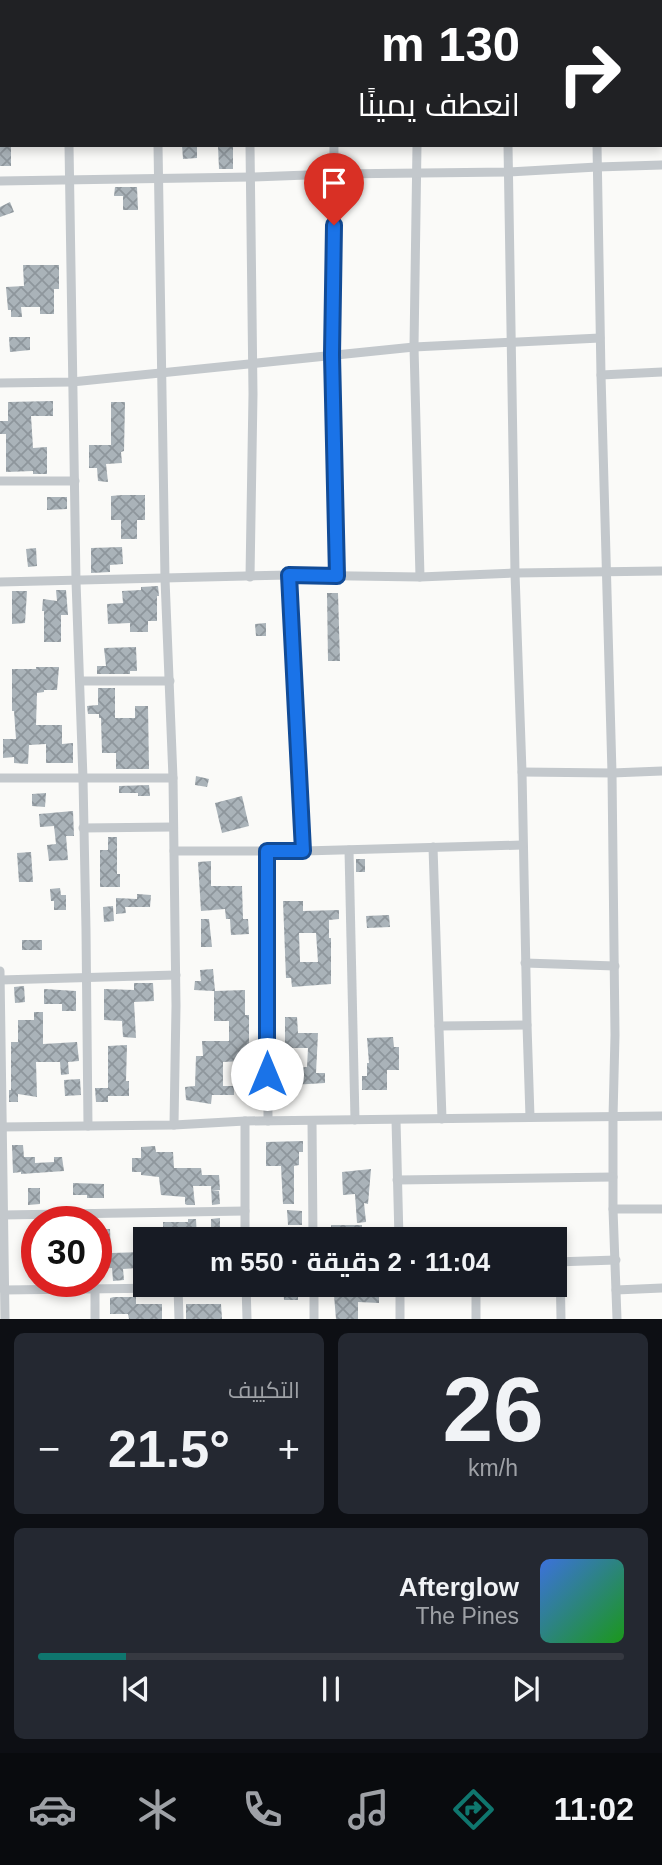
<!DOCTYPE html>
<html lang="ar">
<head>
<meta charset="utf-8">
<style>
	:root { --surface:#171b24; --page:#242831; --text:#f1f3f6; --muted:#9ea1a6; --line:#363941; --accent:#0f766e }
	body { margin:0; font-family:Arial,Cairo,sans-serif; background:var(--page); color:var(--text); direction:rtl; height:100vh; display:flex; flex-direction:column; font-size:26px; white-space:nowrap }
	* { box-sizing:border-box; margin:0 }
	p { font-size:23px; color:var(--muted) }
	.icon { flex:none; width:38px; height:38px; fill:none; stroke:currentColor; stroke-width:2; stroke-linecap:round; stroke-linejoin:round }
	.map { position:relative; height:1319px; overflow:hidden; direction:ltr }
	.drawer { display:flex; flex-direction:column; gap:14px; padding:14px; background:#0d0f14; flex:1 }
	.drawer>* { flex:none }
	.banner { position:absolute; left:0px; top:0px; width:663px; height:147px; box-shadow:0 4px 10px #0003; direction:rtl; background:#202124; color:#fff; overflow:hidden }
	.speed { position:absolute; left:21px; top:1206px; display:flex; gap:14px; font-size:35px; font-weight:700; text-align:center }
	.speed>* { display:grid; place-content:center; width:91px; height:91px; border-radius:50%; background:var(--surface); box-shadow:0 4px 10px #0003; line-height:1 }
	.speed .limit { border:10px solid #d22; background:#fff; color:#111 }
	.pin { position:absolute; display:grid; place-items:center; width:60px; height:60px; color:#fff; margin:-72px -30px; border-radius:50% 50% 50% 0; rotate:-45deg; box-shadow:0 0 7px #0007 }
	.pin .icon { rotate:45deg }
	.me { position:absolute; width:77px; margin:-38px; rotate:0deg; stroke-linejoin:round; filter:drop-shadow(0 0 5px #0008) }
	.turn { display:flex; align-items:center; gap:24px; height:147px; padding:0 28px; font-size:32px }
	.turn .icon { width:91px; height:91px; stroke-width:2.5 }
	.turn b { display:block; font-size:49px; line-height:60px }
	.big { font-size:52px; font-weight:700; line-height:1.1 }
	.drawer .tile { flex:1; display:flex; flex-direction:column; justify-content:center; gap:10px; min-width:0; padding:0 24px; border-radius:10px; background:var(--page) }
	.drawer .dial { align-items:center; gap:0 }
	.dial b { font-size:91px; line-height:1 }
	.song { display:flex; align-items:center; gap:21px }
	.cover { width:84px; height:84px; border-radius:10px; background:linear-gradient(135deg,hsl(220 70% 55%),hsl(120 70% 35%)) }
	.played { height:7px; border-radius:4px; background:linear-gradient(90deg,var(--accent) 15%,var(--line) 15%) }
	.keys { display:flex; justify-content:space-around; direction:ltr }
	.heat { display:flex; justify-content:space-between; align-items:center; font-size:38px; direction:ltr }
	.drawer .tiles { flex:1; display:grid; gap:14px; grid-template-columns:1fr 1fr }
	.tile:last-child { grid-column:span 2 }
	.trip { position:absolute; left:133px; top:1227px; width:434px; height:70px; border-radius:0px; background:var(--surface); box-shadow:0 4px 10px #0003; font-weight:700; line-height:70px; text-align:center; direction:rtl }
	.dock { display:flex; height:112px; justify-content:space-around; align-items:center; background:#090b0e; color:var(--muted) }
	.dock .icon { width:49px; height:49px }
	.dock .selected { color:var(--accent) }
	.dock b { font-size:32px; color:var(--text) }
	.map>svg:first-child { display:block }
</style>
</head>
<body>
<div class="map">
<svg width="662" height="1319" viewBox="0 0 662 1319">
	<defs>
		<pattern id="building-cross-hatch" width="8" height="8" patternUnits="userSpaceOnUse" patternTransform="scale(1.75)"><rect width="8" height="8" fill="#aab3b9"/><path d="M0 0l8 8M0 8l8-8" fill="none" stroke="#8e969c"/></pattern>
	</defs>
	<rect width="100%" height="100%" fill="#fafaf8"/>
	<!-- building -->
	<g fill="url(#building-cross-hatch)" fill-rule="evenodd">
		<path d="M182,145H197V158L183,159Z"/>
		<path d="M233,145V169H219L218,146Z"/>
		<rect x="0" y="147" width="11" height="19"/>
		<path d="M115,187H137L138,210H123V196H114Z"/>
		<path d="M10,202L14,212L0,217V207Z"/>
		<path d="M23,265H59V289H54V314H40V307H21L22,317H11V310H8L6,287L24,286Z"/>
		<path d="M9,337H30V350L10,352Z"/>
		<path d="M53,401V416H31L33,448L47,447V474H33V471L6,472V434H0V421H8V402Z"/>
		<path d="M111,402H125L124,451L121,452L122,463L106,464L108,482L98,481L97,468H89V445H111Z"/>
		<path d="M122,495H145V520H137V539H121V520H111V496Z"/>
		<path d="M47,497H67V509L47,510Z"/>
		<path d="M122,547L123,564L110,565V572L91,573V548Z"/>
		<path d="M36,548L37,566L28,567L26,549Z"/>
		<path d="M158,586L159,596H157V621H148V632H130V623L108,624L107,604L123,603L122,591L141,590V587Z"/>
		<path d="M56,590H66L68,615H61V642H44V611H42L43,599L57,601Z"/>
		<path d="M12,591H27L25,623L12,624Z"/>
		<path d="M327,593H338L340,661H328Z"/>
		<path d="M266,623V636H256L255,624Z"/>
		<path d="M136,647L137,671H130V674H97V666H106L104,648Z"/>
		<path d="M36,667H59L57,690H44V692L37,693L36,725H62V744L73,743V763H46V744L29,745L28,764L14,763V757L3,758V739H16L14,711H12V669H36Z"/>
		<path d="M98,688H115V718H135V706H148L149,769H116V753H102L101,718H99V714H88L87,706L98,705Z"/>
		<path d="M196,776L209,779L207,787L195,785Z"/>
		<path d="M149,785L150,796H138V793H119V786Z"/>
		<path d="M46,793L45,807L32,806V794Z"/>
		<path d="M242,796L249,826L222,833L215,803Z"/>
		<path d="M73,811L74,836H66L68,860L49,861L47,845L56,844L54,826L40,827L39,814Z"/>
		<path d="M108,837H117V874H120V887H100V850H108Z"/>
		<path d="M31,852L33,882H19L17,853Z"/>
		<rect x="356" y="859" width="9" height="13"/>
		<path d="M211,861V886H242L243,919H248L249,934L231,935L230,919H226L225,909L201,911L198,862Z"/>
		<path d="M60,888L61,895H66V910H54V901H51L50,889Z"/>
		<path d="M137,894L151,895L150,907H125L126,913L116,914V898L137,899Z"/>
		<path d="M283,901H303V911L339,910V919L329,920V938H331V984L292,987L291,978H286ZM299,933H316L318,962H300Z"/>
		<path d="M113,906L114,921L104,922L103,907Z"/>
		<path d="M389,915L390,927L367,928L366,916Z"/>
		<path d="M201,919H209L212,947H201Z"/>
		<rect x="22" y="940" width="20" height="10"/>
		<path d="M213,969L215,991L245,990V1015H249V1047H244L243,1061L223,1062V1086H234V1095H212L211,1104L186,1100L185,1087L195,1086L196,1056H203L202,1041H229V1021H214V991L194,990L195,981H201L200,970Z"/>
		<path d="M134,983H153L154,1001L134,1002L136,1038L123,1037L122,1021L104,1020V989L134,990Z"/>
		<path d="M24,986L25,1002L15,1003L14,987Z"/>
		<path d="M44,989L76,991V1011H62V1004H44Z"/>
		<path d="M34,1012H43V1044L77,1042L79,1061L68,1062L69,1074L61,1075L60,1062H36L37,1097L18,1094V1102H9V1090H11V1042H18V1020H34Z"/>
		<path d="M285,1017H297L298,1033H318L316,1073H325V1083L275,1086V1069L307,1067L308,1048H288V1046H285Z"/>
		<path d="M393,1037L394,1047H399V1070H387V1090H362V1076H367V1063H369L367,1038Z"/>
		<path d="M127,1045L126,1081H129V1096H108V1102H96L95,1088H108V1093V1046Z"/>
		<path d="M80,1079L81,1095L65,1096L64,1080Z"/>
		<path d="M303,1141V1152H299V1165L294,1166V1204H283L281,1166H266V1142Z"/>
		<path d="M12,1145H23L24,1157H35V1163L54,1162V1157H62L64,1171L21,1174V1172L13,1173Z"/>
		<path d="M155,1146L156,1152H173L174,1168H201L202,1175H219L220,1190L212,1191H219L220,1204L212,1205L211,1186H193L195,1205H187L185,1204V1197L161,1195L159,1177L141,1175V1172H132V1158H141V1147Z"/>
		<path d="M371,1169L368,1204L364,1203L366,1222L357,1223L355,1194L343,1195L342,1172Z"/>
		<path d="M73,1183L104,1184V1198H87V1195H73Z"/>
		<path d="M28,1188H40V1204L28,1205Z"/>
		<path d="M287,1210L302,1211V1225H288Z"/>
		<path d="M220,1218V1233H211V1219Z"/>
		<path d="M188,1219H196L197,1239L163,1238V1222H188Z"/>
		<rect x="331" y="1225" width="31" height="14"/>
		<path d="M101,1229H110L111,1253L145,1252V1266H137V1268L123,1269L124,1280L113,1281L112,1268L96,1269V1252H101Z"/>
		<path d="M283,1284H298V1300H284Z"/>
		<path d="M354,1284L379,1287V1303L358,1302V1319H336L334,1295H337V1286H354Z"/>
		<path d="M114,1297H136V1304H162V1319H129L128,1314H110V1298Z"/>
		<path d="M186,1304H221L222,1319H186Z"/>
	</g>
	<g fill="none" stroke-linecap="round" stroke-linejoin="round">
		<!-- minor -->
		<g stroke="#c3c8cc" stroke-width="9">
			<path d="M67,0V2"/>
			<path d="M156,0V2"/>
			<path d="M246,0V2"/>
			<path d="M416,0V2"/>
			<path d="M506,0V2"/>
			<path d="M597,0V2"/>
			<path d="M334,2V0"/>
			<path d="M0,30H2"/>
			<path d="M69,145L76,581L83,779L86,930L88,1126"/>
			<path d="M158,145L165,579L173,778L176,1006L174,1125"/>
			<path d="M250,145L253,394L250,577"/>
			<path d="M334,145L332,355L337,576"/>
			<path d="M417,145L414,347L420,577"/>
			<path d="M508,145L515,573L522,772L527,1025L530,1117"/>
			<path d="M597,145L601,375L612,773L615,1035L613,1117V1209L617,1319"/>
			<path d="M0,181L251,177L334,174L509,172L597,167L662,165"/>
			<path d="M601,375L662,372"/>
			<path d="M0,383L72,382L414,347L600,338"/>
			<path d="M0,481H75"/>
			<path d="M289,575L304,851"/>
			<path d="M0,582L289,575L420,577L515,573L662,571"/>
			<path d="M80,681H170"/>
			<path d="M522,772L612,773L662,771"/>
			<path d="M0,778H173"/>
			<path d="M83,828L173,827"/>
			<path d="M433,847L442,1119"/>
			<path d="M349,850L355,1120"/>
			<path d="M174,851H304L522,845"/>
			<path d="M267,851L268,1121"/>
			<path d="M525,963L615,966"/>
			<path d="M0,971L5,1319"/>
			<path d="M0,980L176,975"/>
			<path d="M439,1026L527,1025"/>
			<path d="M396,1120L399,1239"/>
			<path d="M245,1121V1239"/>
			<path d="M312,1121L313,1239"/>
			<path d="M0,1127L174,1125L245,1121L662,1116"/>
			<path d="M397,1180L613,1177"/>
			<path d="M613,1209H662"/>
			<path d="M3,1215L245,1211"/>
			<path d="M555,1262L616,1260"/>
			<path d="M560,1262L561,1319"/>
			<path d="M246,1284L247,1319"/>
			<path d="M314,1284V1319"/>
			<path d="M400,1284V1319"/>
			<path d="M476,1284V1319"/>
			<path d="M178,1287L179,1319"/>
			<path d="M4,1290L246,1287"/>
			<path d="M95,1290V1319"/>
			<path d="M616,1290L662,1288"/>
		</g>
	</g>
	<g fill="none" stroke-linecap="round" stroke-linejoin="round">
		<!-- route casing -->
		<g stroke="#114b97" stroke-width="18">
			<path id="route" d="M267,1074V851H303L289,575L337,576L332,355L334,225"/>
		</g>
		<!-- route -->
		<use href="#route" stroke="#1a73e8" stroke-width="12"/>
	</g>
</svg>
<div class="speed"><div class="limit">30</div></div>
<div class="pin" style="left:334px;top:225px;background:#d93025"><svg class="icon" aria-label="arrive" viewBox="0 0 24 24"><path d="M6 21V4h12l-3 4 3 4H6"/></svg></div>
<svg class="me" style="left:267px;top:1074px" viewBox="-20 -20 40 40"><circle r="19" fill="#fff"/><path d="M0-13L10 11 0 6-10 11z" fill="#1a73e8"/></svg>
<div class="trip">11:04 · 2 دقيقة · 550 m</div>
<div class="banner">
<div class="turn"><svg class="icon" aria-label="right" viewBox="0 0 24 24"><path d="M7 20v-9h11M14 6l5 5-5 5"/></svg><div><b>130 m</b>انعطف يمينًا</div></div>
</div>
</div>
<section class="drawer">
<div class="tiles">
<div class="tile dial"><b>26</b><p>km/h</p></div>
<div class="tile"><p>التكييف</p>
<div class="heat"><a>−</a><b class="big">21.5°</b><a>+</a></div>
</div>
<div class="tile">
<div class="song"><i class="cover"></i><div><b>Afterglow</b><p>The Pines</p></div></div>
<div class="played"></div>
<div class="keys"><svg class="icon" aria-label="previous" viewBox="0 0 24 24"><path d="M18 5L8 12l10 7zM5 5v14"/></svg><svg class="icon" aria-label="pause" viewBox="0 0 24 24"><path d="M8 5v14M16 5v14"/></svg><svg class="icon" aria-label="next" viewBox="0 0 24 24"><path d="M6 5l10 7-10 7zM19 5v14"/></svg></div>
</div>
</div>
</section>
<nav class="dock">
<b>11:02</b>
<svg class="icon selected" aria-label="directions" viewBox="0 0 24 24"><path d="M12 3l9 9-9 9-9-9zM9 14v-3h6M13 9l2 2-2 2"/></svg>
<svg class="icon" aria-label="music" viewBox="0 0 24 24"><path d="M9 18V5l10-2v13"/><circle cx="6" cy="18" r="3"/><circle cx="16" cy="16" r="3"/></svg>
<svg class="icon" aria-label="phone" viewBox="0 0 24 24"><path d="M5 4h4l2 5-3 2q2 4 5 5l2-3 5 2v4C11 20 4 13 5 4z"/></svg>
<svg class="icon" aria-label="climate" viewBox="0 0 24 24"><path d="M12 3v18M4 7l16 10M4 17L20 7"/></svg>
<svg class="icon" aria-label="car" viewBox="0 0 24 24"><path d="M5 17H2v-5l4-1 3-4h7l3 4 3 1v5h-3M9 17h6M6 11h13"/><circle cx="7" cy="17" r="2"/><circle cx="17" cy="17" r="2"/></svg>
</nav>
</body>
</html>
